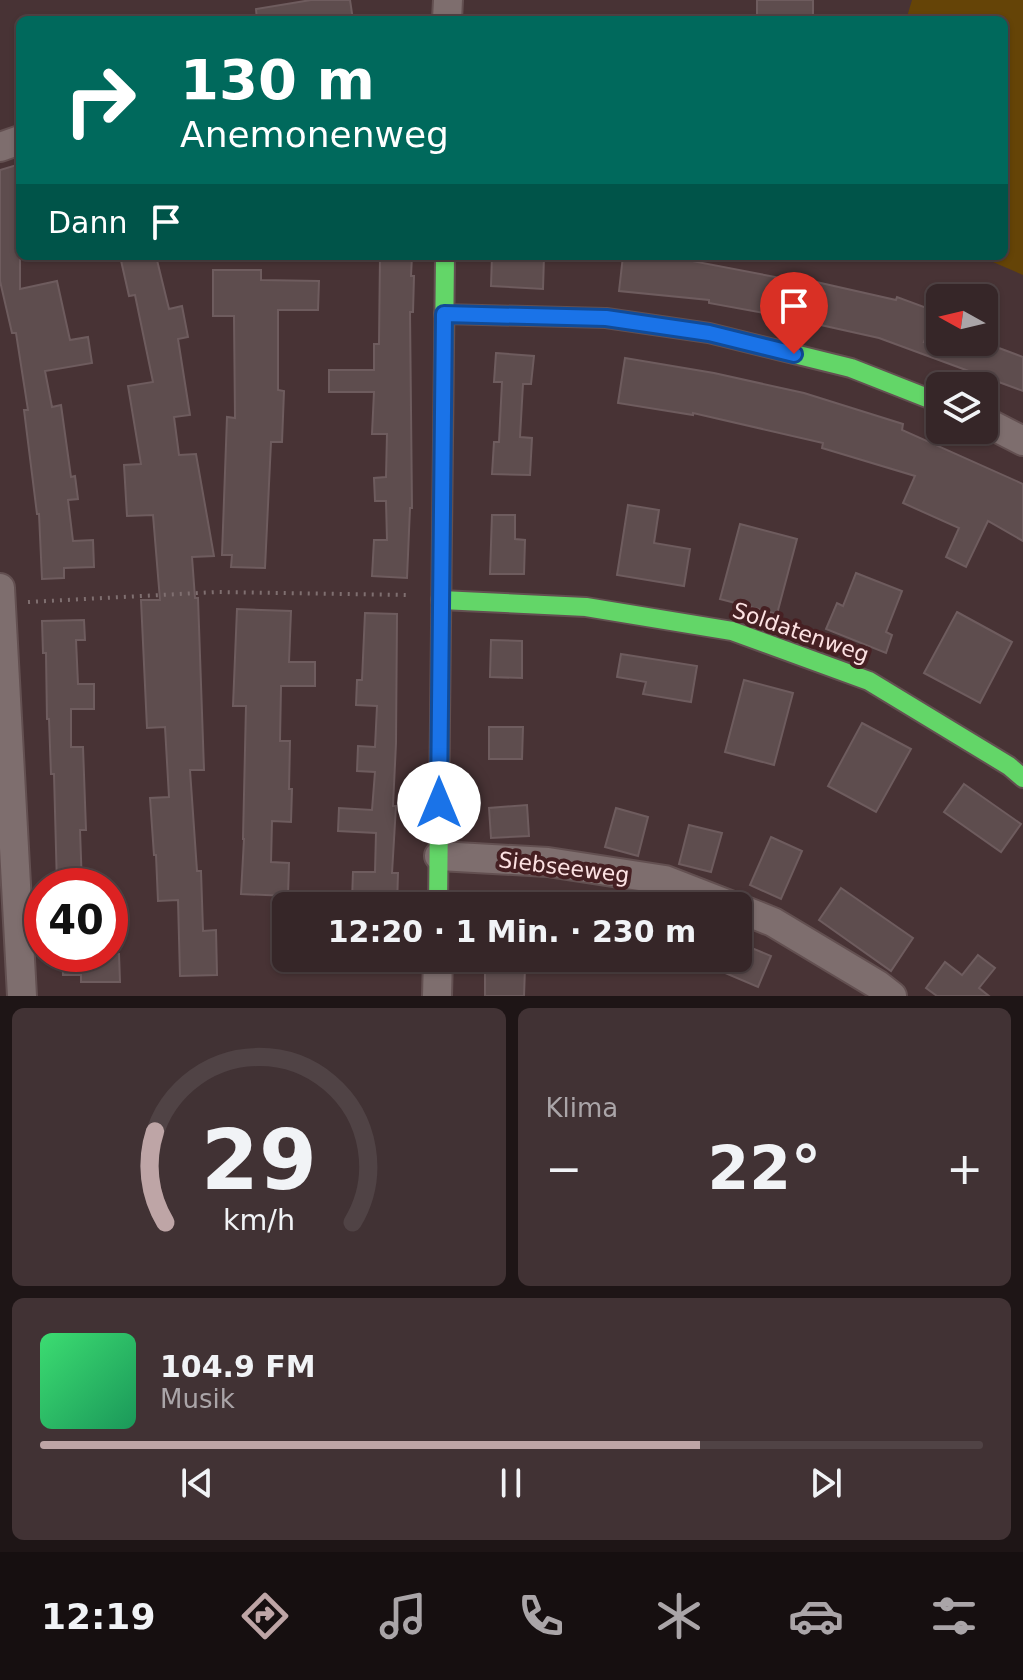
<!DOCTYPE html>
<html lang="de">
<head>
<meta charset="utf-8">
<style>
	:root { --surface:#362628; --page:#413234; --text:#f1f3f6; --muted:#aaa5a8; --line:#504345; --accent:#bea5a6 }
	body { margin:0; font-family:"DejaVu Sans",sans-serif; background:var(--page); color:var(--text); height:100vh; display:flex; flex-direction:column; font-size:30px; white-space:nowrap }
	* { box-sizing:border-box; margin:0 }
	p { font-size:26px; color:var(--muted) }
	.icon { flex:none; width:44px; height:44px; fill:none; stroke:currentColor; stroke-width:2; stroke-linecap:round; stroke-linejoin:round }
	.map { position:relative; height:996px; overflow:hidden }
	.drawer { display:flex; flex-direction:column; gap:12px; padding:12px; background:#1e1516; flex:1 }
	.drawer>* { flex:none }
	.top-card { position:absolute; left:16px; top:16px; width:992px; height:244px; border-radius:12px; box-shadow:0 2px 6px #0004,0 0 0 2px var(--line); background:#00695c; color:#fff; overflow:hidden }
	.needle { width:52px; rotate:278deg }
	.buttons { position:absolute; left:926px; top:284px; display:grid; gap:16px }
	.buttons a { display:grid; place-items:center; width:72px; height:72px; border-radius:12px; background:var(--surface); box-shadow:0 2px 6px #0004,0 0 0 2px var(--line); font-size:40px }
	.speed { position:absolute; left:24px; top:868px; display:flex; gap:16px; font-size:40px; font-weight:700; text-align:center }
	.speed>* { display:grid; place-content:center; width:104px; height:104px; border-radius:50%; background:var(--surface); box-shadow:0 2px 6px #0004,0 0 0 2px var(--line); line-height:1 }
	.speed .limit { border:12px solid #d22; background:#fff; color:#111 }
	.pin { position:absolute; display:grid; place-items:center; width:68px; height:68px; color:#fff; margin:-82px -34px; border-radius:50% 50% 50% 0; rotate:-45deg; box-shadow:0 0 8px #0007 }
	.pin .icon { rotate:45deg }
	.me { position:absolute; width:88px; margin:-44px; rotate:0deg; stroke-linejoin:round; filter:drop-shadow(0 0 6px #0008) }
	.turn { display:flex; align-items:center; gap:28px; height:168px; padding:0 32px; font-size:36px }
	.turn .icon { width:104px; height:104px; stroke-width:2.5 }
	.turn b { display:block; font-size:56px; line-height:68px }
	.then { display:flex; align-items:center; height:76px; padding:0 32px; background:#0003; gap:16px; font-size:30px }
	.big { font-size:60px; font-weight:700; line-height:1.1 }
	.drawer .card { flex:1; display:flex; flex-direction:column; justify-content:center; gap:12px; min-width:0; padding:0 28px; border-radius:12px; background:var(--page) }
	.drawer .dial { align-items:center; gap:0 }
	.dial svg { height:208px; overflow:visible; fill:none; stroke:var(--line); stroke-width:7; stroke-linecap:round; text-anchor:middle }
	.dial text { fill:var(--text); stroke:none }
	.song { display:flex; align-items:center; gap:24px }
	.cover { width:96px; height:96px; border-radius:12px; background:linear-gradient(135deg,hsl(140 70% 55%),hsl(150 70% 35%)) }
	.played { height:8px; border-radius:4px; background:linear-gradient(90deg,var(--accent) 70%,var(--line) 70%) }
	.keys { display:flex; justify-content:space-around; direction:ltr }
	.heat { display:flex; justify-content:space-between; align-items:center; font-size:44px; direction:ltr }
	.drawer .tiles { flex:1; display:grid; gap:12px; grid-template-columns:1fr 1fr }
	.card:last-child { grid-column:span 2 }
	.trip { position:absolute; left:272px; top:892px; width:480px; height:80px; border-radius:12px; background:var(--surface); box-shadow:0 2px 6px #0004,0 0 0 2px var(--line); font-weight:700; line-height:80px; text-align:center }
	.dock { display:flex; height:128px; justify-content:space-around; align-items:center; background:#160f10; color:var(--muted) }
	.dock .icon { width:56px; height:56px }
	.dock .selected { color:var(--accent) }
	.dock b { font-size:36px; color:var(--text) }
	.map>svg:first-child { display:block }
</style>
</head>
<body>
<div class="map">
<svg width="1023" height="996" viewBox="0 0 1023 996">
	<rect width="100%" height="100%" fill="#483335"/>
	<!-- green -->
	<path fill="#654407" d="M912,0H1023V275L979,256H1004V20H906Z"/>
	<!-- building -->
	<g fill="#5e4d4e" stroke="#6e5c5e" stroke-width="2">
		<path d="M311,0H350L353,20H257L256,9Z"/>
		<rect x="757" y="0" width="56" height="20"/>
		<path d="M20,164V289L57,281L70,340L88,337L92,363L45,371L52,407L61,405L71,477L75,476L78,499L68,500L73,541L93,540L94,567L64,568V578L42,579L39,514H37L24,410H28L16,333H12L0,281V170Z"/>
		<path d="M120,256H156L169,309L182,306L188,337L178,339L190,415L174,417L179,455L196,454L214,556L192,557L195,598H198L204,770H190L197,871H201L203,931L216,930L217,975L180,976L178,900L158,901L156,855H154L150,798L169,797L165,727L147,728L141,600H160L153,515L127,516L124,465L141,464L128,386L153,382L135,295L129,296Z"/>
		<path d="M380,256H412L411,276H414L413,312H410L412,508H410L407,578L372,576L374,540H387L386,501H375L374,478L386,477L387,434H372L374,392H329V370H374V344H379Z"/>
		<path d="M492,256H544L543,289L491,286Z"/>
		<path d="M623,256H692V261L812,284V281L896,300L897,297L935,311L924,342H983L1023,357V391L879,338L780,316L709,303V300L619,291Z"/>
		<path d="M213,270H261V280L319,281L318,310H278V390L284,391L282,442H271L265,568L231,567L232,555H222L227,417L235,418L234,316H213Z"/>
		<path d="M496,353L534,356L531,384H523L520,437L532,438L530,475L492,474L494,442H499L502,382H494Z"/>
		<path d="M625,358L714,373L804,393L903,424L902,430L1023,484V541L988,521L966,567L946,557L959,528L903,503L915,476L822,448L823,443L693,413V415L618,403Z"/>
		<path d="M628,505L659,510L654,543L690,549L684,586L617,575Z"/>
		<path d="M492,515H515V539L525,540L524,574H490Z"/>
		<path d="M740,524L797,539L777,614L720,599Z"/>
		<path d="M856,573L902,591L886,632L892,635L886,653L826,629L837,603L843,606Z"/>
		<path d="M237,609L291,611L289,662H315V686H281L280,741H290L289,789H292L291,822L272,821L271,862L289,863L288,896L241,894L244,839H243L246,706H233Z"/>
		<path d="M957,612L1012,642L980,703L924,673Z"/>
		<path d="M365,613L397,614L396,743L393,806H396L392,873H398L397,906H376V901L352,900L353,872H375L376,833L338,831L339,808L372,810L375,772L357,771L358,746L375,747L377,706L356,705L357,680H362Z"/>
		<path d="M84,620L85,640H76L78,684H94V709H71V747H83L86,830H80L82,886H57L54,774H51L49,719H47L46,653H43L42,621Z"/>
		<path d="M491,640L522,641V678L490,677Z"/>
		<path d="M621,654L697,666L691,702L643,694L646,682L617,677Z"/>
		<path d="M744,680L793,693L774,765L725,752Z"/>
		<path d="M862,723L911,749L876,812L828,786Z"/>
		<path d="M489,727H523L522,759H489Z"/>
		<path d="M964,784L1021,824L1001,852L944,812Z"/>
		<path d="M527,805L529,836L491,838L489,808Z"/>
		<path d="M616,808L648,817L638,856L605,847Z"/>
		<path d="M689,825L722,833L711,872L679,864Z"/>
		<path d="M771,837L802,851L781,899L750,885Z"/>
		<path d="M841,888L913,938L891,971L819,920Z"/>
		<path d="M742,944L771,956L758,987L690,958H738Z"/>
		<path d="M62,954H119L120,982H81V975H63Z"/>
		<path d="M978,955L995,968L979,988L989,996H937L926,988L945,962L962,975Z"/>
		<path d="M485,966L525,968L524,996H485Z"/>
	</g>
	<g fill="none" stroke-linecap="round" stroke-linejoin="round">
		<!-- street casing -->
		<g stroke="#635051" stroke-width="32">
			<g id="street">
				<path d="M447,20L448,0"/>
				<path d="M0,147L20,140"/>
				<path d="M984,421L1023,441"/>
				<path d="M0,588L22,996"/>
				<path d="M439,856L548,862L665,880L732,906"/>
				<path d="M738,908L773,922L878,985L892,996"/>
				<path d="M437,996L438,958"/>
			</g>
		</g>
		<!-- fast casing -->
		<g stroke="#635051" stroke-width="22">
			<g id="fast">
				<path d="M444,314L606,318L709,333L851,368L940,403"/>
				<path d="M441,600L586,607L732,631L869,681L1009,766L1023,778"/>
				<path d="M438,906L445,256"/>
			</g>
		</g>
		<!-- path -->
		<path stroke="#7f6f70" stroke-width="4" stroke-dasharray="2 6" stroke-linecap="butt" d="M28,602L217,592L411,595"/>
		<!-- street -->
		<use href="#street" stroke="#7e6e6e" stroke-width="28"/>
		<!-- fast -->
		<use href="#fast" stroke="#63d668" stroke-width="18"/>
	</g>
	<g fill="none" stroke-linecap="round" stroke-linejoin="round">
		<!-- route casing -->
		<g stroke="#114b97" stroke-width="20">
			<path id="route" d="M439,803L444,314L606,318L709,333L794,354"/>
		</g>
		<!-- route -->
		<use href="#route" stroke="#1a73e8" stroke-width="14"/>
	</g>
	<g text-anchor="middle" stroke-width="8" stroke-linejoin="round" paint-order="stroke">
		<!-- street labels -->
		<g font-size="22" fill="#fde2e3" stroke="#462023">
			<text transform="translate(801 632) rotate(19)" y="8">Soldatenweg</text>
			<text transform="translate(564 867) rotate(7)" y="8">Siebseeweg</text>
		</g>
	</g>
</svg>
<div class="buttons">
<a><svg class="needle" viewBox="-14 -14 28 28"><path d="M0-13l5 13h-10z" fill="#e53935"/><path d="M0 13l5-13h-10z" fill="#aaa5a8"/></svg></a>
<a><svg class="icon" aria-label="layers" viewBox="0 0 24 24"><path d="M12 4l9 5-9 5-9-5zM3 14l9 5 9-5"/></svg></a>
</div>
<div class="speed"><div class="limit">40</div></div>
<div class="pin" style="left:794px;top:354px;background:#d93025"><svg class="icon" aria-label="arrive" viewBox="0 0 24 24"><path d="M6 21V4h12l-3 4 3 4H6"/></svg></div>
<svg class="me" style="left:439px;top:803px" viewBox="-20 -20 40 40"><circle r="19" fill="#fff"/><path d="M0-13L10 11 0 6-10 11z" fill="#1a73e8"/></svg>
<div class="trip">12:20 · 1 Min. · 230 m</div>
<div class="top-card">
<div class="turn"><svg class="icon" aria-label="right" viewBox="0 0 24 24"><path d="M7 20v-9h11M14 6l5 5-5 5"/></svg><div><b>130 m</b>Anemonenweg</div></div>
<div class="then">Dann<svg class="icon" aria-label="arrive" viewBox="0 0 24 24"><path d="M6 21V4h12l-3 4 3 4H6"/></svg></div>
</div>
</div>
<section class="drawer">
<div class="tiles">
<div class="card dial"><svg viewBox="0 0 100 80">
<path d="M14 69A42 42 0 1 1 86 69"/>
<path d="M14 69A42 42 0 0 1 10 34" stroke="#bea5a6"/>
<text x="50" y="56" font-size="32" font-weight="700">29</text>
<text x="50" y="72" font-size="11">km/h</text>
</svg></div>
<div class="card"><p>Klima</p>
<div class="heat"><a>−</a><b class="big">22°</b><a>+</a></div>
</div>
<div class="card">
<div class="song"><i class="cover"></i><div><b>104.9 FM</b><p>Musik</p></div></div>
<div class="played"></div>
<div class="keys"><svg class="icon" aria-label="previous" viewBox="0 0 24 24"><path d="M18 5L8 12l10 7zM5 5v14"/></svg><svg class="icon" aria-label="pause" viewBox="0 0 24 24"><path d="M8 5v14M16 5v14"/></svg><svg class="icon" aria-label="next" viewBox="0 0 24 24"><path d="M6 5l10 7-10 7zM19 5v14"/></svg></div>
</div>
</div>
</section>
<nav class="dock">
<b>12:19</b>
<svg class="icon selected" aria-label="directions" viewBox="0 0 24 24"><path d="M12 3l9 9-9 9-9-9zM9 14v-3h6M13 9l2 2-2 2"/></svg>
<svg class="icon" aria-label="music" viewBox="0 0 24 24"><path d="M9 18V5l10-2v13"/><circle cx="6" cy="18" r="3"/><circle cx="16" cy="16" r="3"/></svg>
<svg class="icon" aria-label="phone" viewBox="0 0 24 24"><path d="M5 4h4l2 5-3 2q2 4 5 5l2-3 5 2v4C11 20 4 13 5 4z"/></svg>
<svg class="icon" aria-label="climate" viewBox="0 0 24 24"><path d="M12 3v18M4 7l16 10M4 17L20 7"/></svg>
<svg class="icon" aria-label="car" viewBox="0 0 24 24"><path d="M5 17H2v-5l4-1 3-4h7l3 4 3 1v5h-3M9 17h6M6 11h13"/><circle cx="7" cy="17" r="2"/><circle cx="17" cy="17" r="2"/></svg>
<svg class="icon" aria-label="filters" viewBox="0 0 24 24"><path d="M4 7h16M4 17h16"/><circle cx="9" cy="7" r="2"/><circle cx="15" cy="17" r="2"/></svg>
</nav>
</body>
</html>
